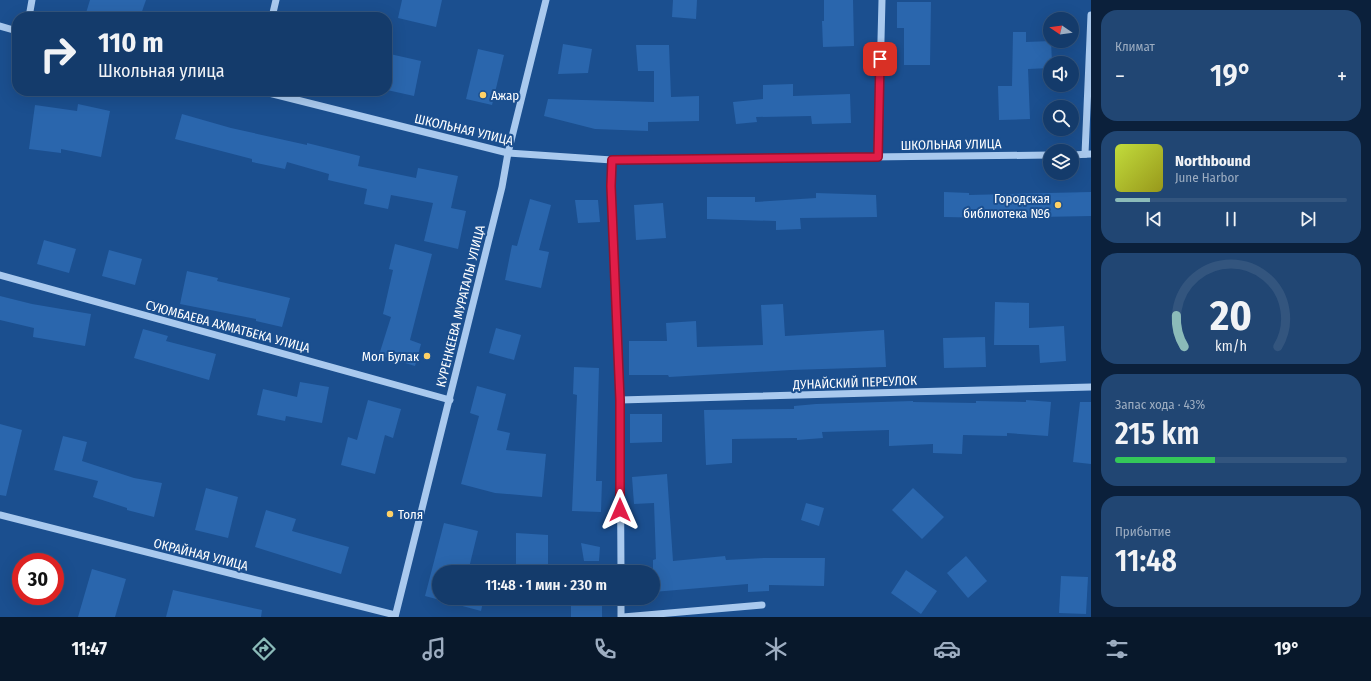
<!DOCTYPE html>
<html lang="ru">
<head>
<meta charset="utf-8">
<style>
	:root { --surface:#143b6b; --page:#214673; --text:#f1f3f6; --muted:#9dadc1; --line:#33557e; --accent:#8bbbb9 }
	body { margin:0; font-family:"Fira Sans Condensed",sans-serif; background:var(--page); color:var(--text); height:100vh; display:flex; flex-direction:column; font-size:15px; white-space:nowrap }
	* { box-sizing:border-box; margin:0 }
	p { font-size:13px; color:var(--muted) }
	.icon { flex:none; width:22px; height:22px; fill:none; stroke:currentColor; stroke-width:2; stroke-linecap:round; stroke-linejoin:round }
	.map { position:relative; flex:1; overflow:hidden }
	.details { display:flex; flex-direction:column; gap:10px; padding:10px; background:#0b203b; width:280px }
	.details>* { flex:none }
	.hud { position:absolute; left:12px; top:12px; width:380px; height:84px; border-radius:16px; box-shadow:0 4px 16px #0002,0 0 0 1px var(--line); background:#143b6b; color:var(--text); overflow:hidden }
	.needle { width:26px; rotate:283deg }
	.controls { position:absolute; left:1043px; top:12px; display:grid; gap:8px }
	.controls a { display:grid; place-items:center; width:36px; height:36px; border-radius:50%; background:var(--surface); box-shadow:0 4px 16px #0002,0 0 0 1px var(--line); font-size:20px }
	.speed { position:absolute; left:12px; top:553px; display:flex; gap:8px; font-size:20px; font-weight:700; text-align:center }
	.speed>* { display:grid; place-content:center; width:52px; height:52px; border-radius:50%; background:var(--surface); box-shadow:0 4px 16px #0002,0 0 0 1px var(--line); line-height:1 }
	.speed .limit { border:6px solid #d22; background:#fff; color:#111 }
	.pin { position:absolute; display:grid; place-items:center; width:34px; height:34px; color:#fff; margin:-17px; border-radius:8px; box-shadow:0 2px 6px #0006 }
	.me { position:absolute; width:44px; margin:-22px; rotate:0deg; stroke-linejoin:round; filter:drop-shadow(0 0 3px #0008) }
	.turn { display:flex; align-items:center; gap:14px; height:84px; padding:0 20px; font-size:18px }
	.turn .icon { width:52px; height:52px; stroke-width:2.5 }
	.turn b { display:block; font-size:28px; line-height:34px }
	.big { font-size:30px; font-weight:600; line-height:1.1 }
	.details .card { flex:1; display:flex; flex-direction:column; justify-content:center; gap:6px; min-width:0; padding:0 14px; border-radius:16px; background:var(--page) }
	.details .dial { align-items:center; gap:0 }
	.dial svg { height:104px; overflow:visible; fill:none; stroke:var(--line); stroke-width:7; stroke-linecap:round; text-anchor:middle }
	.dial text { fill:var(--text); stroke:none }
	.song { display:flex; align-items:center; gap:12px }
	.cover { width:48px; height:48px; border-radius:6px; background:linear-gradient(135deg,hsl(70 70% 55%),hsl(60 70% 35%)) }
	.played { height:4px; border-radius:2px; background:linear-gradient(90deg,var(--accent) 15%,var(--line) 15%) }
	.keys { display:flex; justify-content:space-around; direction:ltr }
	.heat { display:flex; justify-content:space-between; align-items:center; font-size:22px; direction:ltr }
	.charge { height:6px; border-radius:3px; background:linear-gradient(90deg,#34c759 43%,var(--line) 0) }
	.trip { position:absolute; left:432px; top:565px; width:228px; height:40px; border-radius:20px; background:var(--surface); box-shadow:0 4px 16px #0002,0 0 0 1px var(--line); font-weight:600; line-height:40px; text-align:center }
	.tabs { display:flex; height:64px; justify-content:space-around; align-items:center; background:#08182b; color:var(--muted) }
	.tabs .icon { width:28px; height:28px }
	.tabs .current { color:var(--accent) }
	.tabs b { font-size:18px; color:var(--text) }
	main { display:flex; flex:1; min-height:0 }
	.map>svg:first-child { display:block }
</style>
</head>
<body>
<main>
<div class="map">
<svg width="1091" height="617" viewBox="0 0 1091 617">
	<rect width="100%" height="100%" fill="#1b4f8f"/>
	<!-- building -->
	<g fill="#2a66ad">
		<path d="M90,0H146L140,17H100L86,13Z"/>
		<path d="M402,0H442L436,27L398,18Z"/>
		<path d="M673,0H697L696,19L672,17Z"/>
		<path d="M824,0H853L854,46L823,47L822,21H824Z"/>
		<path d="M897,2H931L930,65H904V28H897Z"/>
		<path d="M1013,32H1026V42L1051,41L1052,63H1050V68L1028,69L1030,119L999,120L998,86H1012Z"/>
		<path d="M563,44L592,49L588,73L558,74Z"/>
		<path d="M636,45H669L671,97L699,96V121L648,122V131L595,129L544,116L548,99L654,102V71H638Z"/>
		<path d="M478,49L504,55L492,105L466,99Z"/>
		<path d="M390,54L421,61L414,96L387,90V68Z"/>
		<path d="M793,84V96L850,94L851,123L812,124L811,116L756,117L757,122L736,124L733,102L763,99V85Z"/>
		<path d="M78,104L110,111L101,157L61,149V153L29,149L35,105L77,111Z"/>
		<path d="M182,114L231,128L307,145V143L360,156L358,166L416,178L418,168L458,176L451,208L466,211L458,249L424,241L433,203L391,195L388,209L364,204L367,189L328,180L329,174L287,162L285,169L252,162V159L175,139Z"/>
		<path d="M944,192L969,193V195L1091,192V216L995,218L944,217Z"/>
		<path d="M816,193L876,195L877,217L800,218L801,229L776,230V221L707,219V197H755V202L816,198Z"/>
		<path d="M530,199L551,205L539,250L549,252L541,288L505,280L512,245L517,246Z"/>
		<path d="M575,200H598L600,222L578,223Z"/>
		<path d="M663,203L666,238L636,240L634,205Z"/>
		<path d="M44,240L76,249L69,273L37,264Z"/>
		<path d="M395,244L432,254L410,340L421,344L415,366L379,355L391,317L383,314L393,270L389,269Z"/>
		<path d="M109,250L142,259L135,285L102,276Z"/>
		<path d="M187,271L218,278L217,281L290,298L282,327L256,321V319L180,304Z"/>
		<path d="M0,296L32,304L91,314L85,346L33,337L34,328L0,320Z"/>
		<path d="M995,302L1029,303V328L1064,326L1066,361L1040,363L1039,345H994Z"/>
		<path d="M783,304L785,336L884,330L886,367L791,370L669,377L668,375H629V341H667L666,323L696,321L697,347L763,345L761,305Z"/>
		<path d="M496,328L521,335L514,360L489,353Z"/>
		<path d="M143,329L168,336L166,341L216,354L209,380L134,358Z"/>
		<path d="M985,337L986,367L944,368L943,338Z"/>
		<path d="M574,367L599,368L596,481H602L601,512L572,511L577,395L573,394Z"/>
		<path d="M300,382L329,387L322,423L286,416L285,421L257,415L263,389L297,397Z"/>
		<path d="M477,386L506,394L497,430L510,433L506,450L546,454L542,497L495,493L461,484L479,416L470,413Z"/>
		<path d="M368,400L401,409L393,438L385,435L375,474L341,465L348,437L357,440Z"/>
		<path d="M1026,400L1051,402L1048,436L1007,433V436L963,435L962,454L933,453V444L889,446V430L822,432L823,438L797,440V438L732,439V463L706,465L704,410L794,409V406L816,404L913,401V402L976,403V401L1026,402Z"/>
		<path d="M1080,402H1091V464L1073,462Z"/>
		<path d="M630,414H662V442L630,443Z"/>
		<path d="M0,424L22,430L6,496L0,495Z"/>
		<path d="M63,436L87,442L82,461L134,478L162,483L154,517L127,510V508L93,497L98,481L54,470Z"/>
		<path d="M667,474L673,561L725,556L726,560L764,558H825L824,586L769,585V591L748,592V584L653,592V560L656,559L654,503L634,504L632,477Z"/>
		<path d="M206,488L238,497L228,538L195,530Z"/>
		<path d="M913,488L944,517L922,539L892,510Z"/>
		<path d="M806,503L824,508L819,526L801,520Z"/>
		<path d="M266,510L296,519L292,531L349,547L341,574L255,547Z"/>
		<path d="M444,523L478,531L468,572H439V598H484L481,611L425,596Z"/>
		<path d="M516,533L548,535V572H516Z"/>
		<path d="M581,543L600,547L599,561H584Z"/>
		<path d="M966,556L987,581L968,598L947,573Z"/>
		<path d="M92,569L126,579L115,617H78Z"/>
		<path d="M906,570L937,591L921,614L891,593Z"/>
		<path d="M1061,576L1088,577L1086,614L1059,613Z"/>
		<path d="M173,590L262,610L261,617H166Z"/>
		<rect x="571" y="598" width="31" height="19"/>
	</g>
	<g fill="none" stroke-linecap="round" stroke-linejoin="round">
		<!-- minor -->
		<g stroke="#a9c9ee" stroke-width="7">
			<path d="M29,17L32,0"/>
			<path d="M272,17L276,0"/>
			<path d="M0,26L17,31"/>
			<path d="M261,91L508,153L612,160L1050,155"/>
			<path d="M1085,154L1091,15"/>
			<path d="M1072,155L1091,154"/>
			<path d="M878,157L882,0"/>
			<path d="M612,160L611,186L620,400L621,572"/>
			<path d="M0,275L450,400"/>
			<path d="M620,400L1091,387"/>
			<path d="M0,515L395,615"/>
			<path d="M621,598V617"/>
			<path d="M395,617L502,187L508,153L546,0"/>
			<path d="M623,617L762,605"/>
		</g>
	</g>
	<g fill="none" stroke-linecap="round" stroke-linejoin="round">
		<!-- route casing -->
		<g stroke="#92132f" stroke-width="10">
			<path id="route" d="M620,510V400L611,186L612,160L878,157L880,59"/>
		</g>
		<!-- route -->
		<use href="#route" stroke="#e11d48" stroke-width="7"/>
	</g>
	<!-- markers -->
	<g fill="#ffd166" stroke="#1b4f8f" stroke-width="1.5">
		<circle cx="483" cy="95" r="4"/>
		<circle cx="1058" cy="205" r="4"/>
		<circle cx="427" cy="356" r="4"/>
		<circle cx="390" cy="514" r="4"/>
	</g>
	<g text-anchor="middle" stroke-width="4" stroke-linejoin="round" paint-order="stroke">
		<!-- poi labels -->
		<g font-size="13" fill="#fff" stroke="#1b4f8f" text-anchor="start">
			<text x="491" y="100">Ажар</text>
			<text x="1050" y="203" text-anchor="end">Городская<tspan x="1050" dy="15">библиотека №6</tspan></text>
			<text x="419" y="361" text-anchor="end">Мол Булак</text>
			<text x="398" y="519">Толя</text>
		</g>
		<!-- street labels -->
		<g font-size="13" fill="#fff" stroke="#1b4f8f">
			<text transform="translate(464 129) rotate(13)" y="5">ШКОЛЬНАЯ УЛИЦА</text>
			<text transform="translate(951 144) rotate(-1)" y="5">ШКОЛЬНАЯ УЛИЦА</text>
			<text transform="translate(460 306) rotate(-76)" y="5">КУРЕНКЕЕВА МУРАТАЛЫ УЛИЦА</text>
			<text transform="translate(228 326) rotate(15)" y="5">СУЮМБАЕВА АХМАТБЕКА УЛИЦА</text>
			<text transform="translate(855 382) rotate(-2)" y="5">ДУНАЙСКИЙ ПЕРЕУЛОК</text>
			<text transform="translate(201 554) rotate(14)" y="5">ОКРАЙНАЯ УЛИЦА</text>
		</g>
	</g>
</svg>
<div class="controls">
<a><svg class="needle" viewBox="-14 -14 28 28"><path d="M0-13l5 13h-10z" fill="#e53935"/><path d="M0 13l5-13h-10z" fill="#9dadc1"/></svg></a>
<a><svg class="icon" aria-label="sound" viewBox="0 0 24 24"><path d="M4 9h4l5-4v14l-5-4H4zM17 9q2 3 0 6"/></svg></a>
<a><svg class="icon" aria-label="search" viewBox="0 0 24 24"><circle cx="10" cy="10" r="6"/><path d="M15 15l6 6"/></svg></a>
<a><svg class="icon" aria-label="layers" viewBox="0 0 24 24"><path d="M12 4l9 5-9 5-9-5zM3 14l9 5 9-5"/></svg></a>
</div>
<div class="speed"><div class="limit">30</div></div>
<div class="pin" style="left:880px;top:59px;background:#d93025"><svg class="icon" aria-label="arrive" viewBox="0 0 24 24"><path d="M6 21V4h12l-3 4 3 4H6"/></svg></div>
<svg class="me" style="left:620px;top:510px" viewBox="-20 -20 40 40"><path d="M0-17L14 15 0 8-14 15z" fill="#e11d48" stroke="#fff" stroke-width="4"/></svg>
<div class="trip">11:48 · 1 мин · 230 m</div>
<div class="hud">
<div class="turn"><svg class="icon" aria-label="right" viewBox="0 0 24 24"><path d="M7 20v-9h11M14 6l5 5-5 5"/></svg><div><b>110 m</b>Школьная улица</div></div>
</div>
</div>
<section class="details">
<div class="card"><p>Климат</p>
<div class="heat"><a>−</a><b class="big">19°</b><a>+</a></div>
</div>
<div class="card">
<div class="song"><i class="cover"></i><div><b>Northbound</b><p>June Harbor</p></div></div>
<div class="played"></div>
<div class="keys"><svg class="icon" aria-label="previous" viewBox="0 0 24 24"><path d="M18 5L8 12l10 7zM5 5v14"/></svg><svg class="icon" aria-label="pause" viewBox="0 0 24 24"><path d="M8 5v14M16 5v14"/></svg><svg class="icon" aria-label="next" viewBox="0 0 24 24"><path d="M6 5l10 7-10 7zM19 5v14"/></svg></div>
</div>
<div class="card dial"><svg viewBox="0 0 100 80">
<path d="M14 69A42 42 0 1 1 86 69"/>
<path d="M14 69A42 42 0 0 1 8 45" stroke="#8bbbb9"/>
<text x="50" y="56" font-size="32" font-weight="700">20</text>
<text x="50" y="72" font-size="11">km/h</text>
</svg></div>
<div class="card"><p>Запас хода · 43%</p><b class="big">215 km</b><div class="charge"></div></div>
<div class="card"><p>Прибытие</p><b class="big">11:48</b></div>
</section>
</main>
<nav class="tabs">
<b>11:47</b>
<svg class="icon current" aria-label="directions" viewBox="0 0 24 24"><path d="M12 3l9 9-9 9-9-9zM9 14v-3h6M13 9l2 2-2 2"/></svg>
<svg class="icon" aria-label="music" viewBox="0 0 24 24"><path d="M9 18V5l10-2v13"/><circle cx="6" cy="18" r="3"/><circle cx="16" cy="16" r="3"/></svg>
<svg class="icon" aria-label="phone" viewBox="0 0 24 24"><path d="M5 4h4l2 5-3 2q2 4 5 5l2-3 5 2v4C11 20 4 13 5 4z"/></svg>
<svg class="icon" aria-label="climate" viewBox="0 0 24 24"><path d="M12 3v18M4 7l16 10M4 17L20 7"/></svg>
<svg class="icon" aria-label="car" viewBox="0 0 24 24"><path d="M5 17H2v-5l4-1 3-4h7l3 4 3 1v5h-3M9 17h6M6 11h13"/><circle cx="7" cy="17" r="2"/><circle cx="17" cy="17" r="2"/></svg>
<svg class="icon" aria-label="filters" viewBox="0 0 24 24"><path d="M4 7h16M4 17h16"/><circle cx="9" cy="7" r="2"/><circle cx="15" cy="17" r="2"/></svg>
<b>19°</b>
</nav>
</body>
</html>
